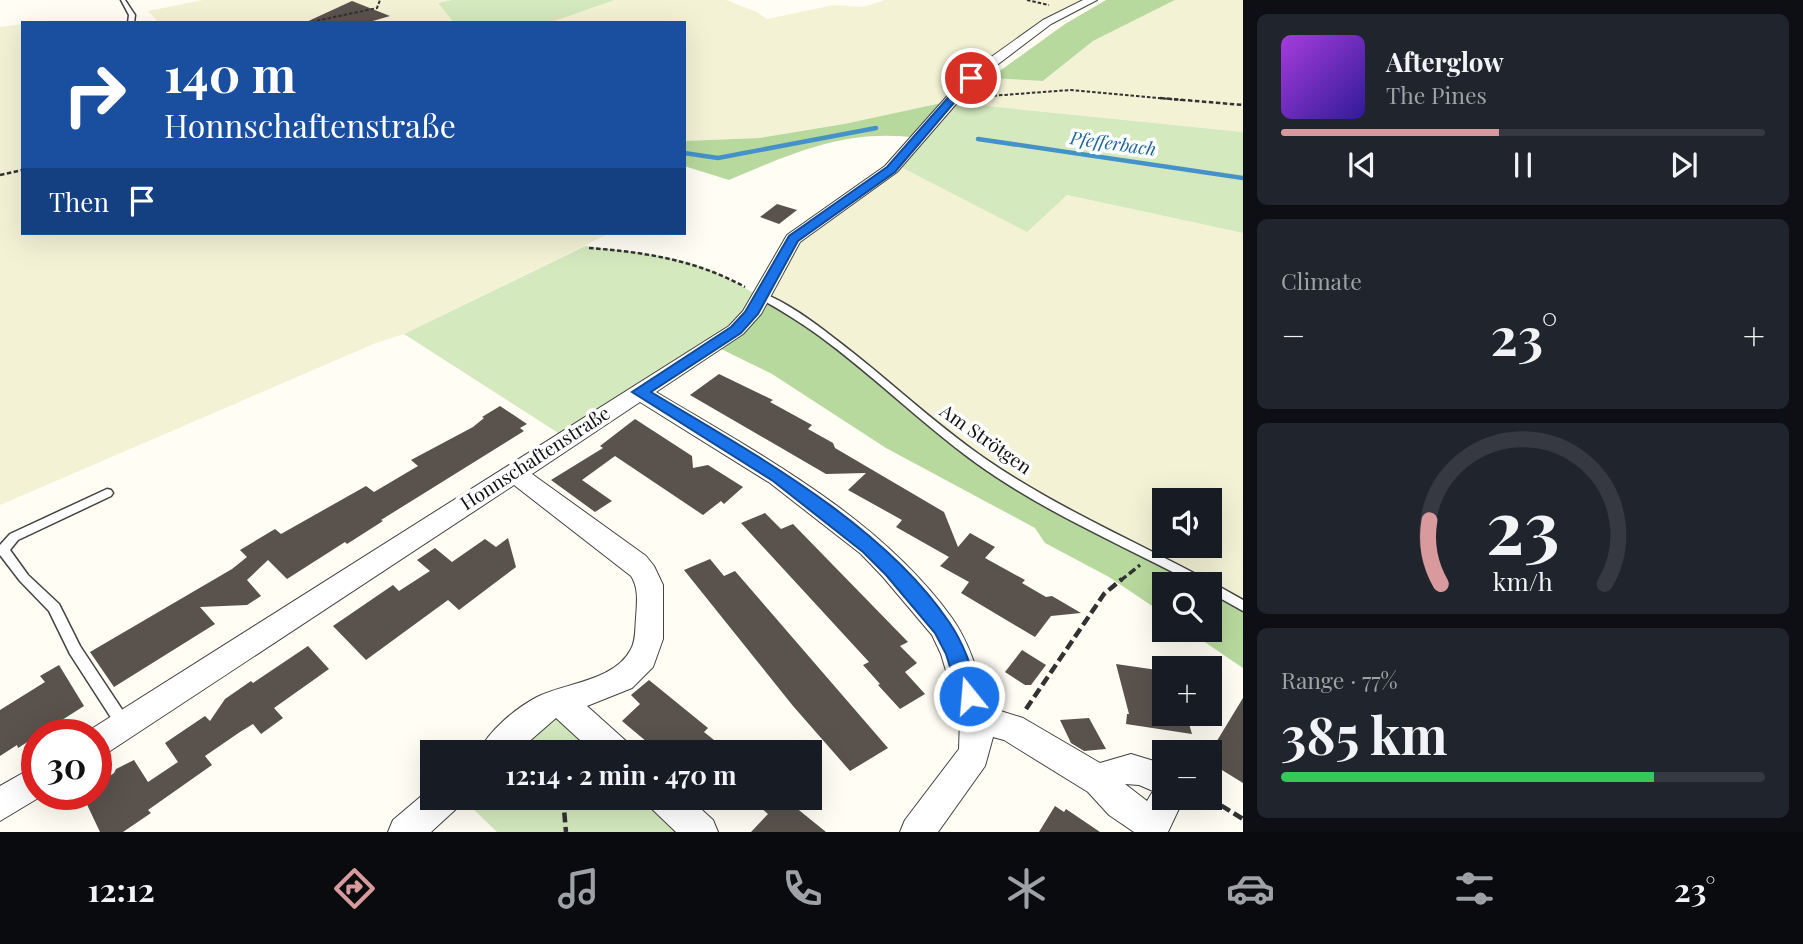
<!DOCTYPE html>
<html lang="en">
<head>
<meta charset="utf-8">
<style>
	:root { --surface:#171b24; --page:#20242c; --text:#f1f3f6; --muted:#9ea1a6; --line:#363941; --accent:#d99a9e }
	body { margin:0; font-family:"Playfair Display",serif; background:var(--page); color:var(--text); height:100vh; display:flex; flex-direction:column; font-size:26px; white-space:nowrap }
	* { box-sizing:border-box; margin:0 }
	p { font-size:23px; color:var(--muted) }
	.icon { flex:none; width:38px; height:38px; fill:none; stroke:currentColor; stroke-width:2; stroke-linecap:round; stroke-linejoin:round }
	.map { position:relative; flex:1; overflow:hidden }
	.panel { display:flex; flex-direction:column; gap:14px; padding:14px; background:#0d0f14; width:560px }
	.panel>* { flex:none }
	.top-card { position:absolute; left:21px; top:21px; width:665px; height:214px; border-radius:0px; box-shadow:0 7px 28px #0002; background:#1a4fa0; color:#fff; overflow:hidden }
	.fabs { position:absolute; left:1152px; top:488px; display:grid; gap:14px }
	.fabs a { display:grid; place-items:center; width:70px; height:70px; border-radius:0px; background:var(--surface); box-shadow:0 7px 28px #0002; font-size:35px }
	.speed { position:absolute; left:21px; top:719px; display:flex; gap:14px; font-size:35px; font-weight:700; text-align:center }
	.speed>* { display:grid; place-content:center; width:91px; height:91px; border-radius:50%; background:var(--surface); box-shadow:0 7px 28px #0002; line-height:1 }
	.speed .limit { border:10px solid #d22; background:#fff; color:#111 }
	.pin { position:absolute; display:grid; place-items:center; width:60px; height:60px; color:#fff; margin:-30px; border:4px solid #fff; border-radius:50%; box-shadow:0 2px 7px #0007 }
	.me { position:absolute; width:77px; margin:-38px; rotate:343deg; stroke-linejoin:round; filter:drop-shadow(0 0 5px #0008) }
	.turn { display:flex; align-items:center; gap:24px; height:147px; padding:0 28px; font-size:32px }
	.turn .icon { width:91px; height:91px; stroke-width:2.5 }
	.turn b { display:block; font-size:49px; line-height:60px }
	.then { display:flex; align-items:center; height:66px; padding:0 28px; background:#0003; gap:14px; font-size:26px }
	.big { font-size:52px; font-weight:700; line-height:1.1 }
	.panel .widget { flex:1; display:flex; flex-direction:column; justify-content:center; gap:10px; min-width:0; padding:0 24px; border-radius:10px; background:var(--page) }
	.panel .dial { align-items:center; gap:0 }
	.dial svg { height:182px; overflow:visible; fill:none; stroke:var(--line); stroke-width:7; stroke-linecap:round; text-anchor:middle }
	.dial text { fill:var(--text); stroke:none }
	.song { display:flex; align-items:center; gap:21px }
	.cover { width:84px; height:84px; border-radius:10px; background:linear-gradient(135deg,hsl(280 70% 55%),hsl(250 70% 35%)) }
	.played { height:7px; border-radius:4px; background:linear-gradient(90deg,var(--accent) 45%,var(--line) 45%) }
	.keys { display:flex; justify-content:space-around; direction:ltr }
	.heat { display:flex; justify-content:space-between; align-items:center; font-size:38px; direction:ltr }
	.charge { height:10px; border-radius:5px; background:linear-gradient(90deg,#34c759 77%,var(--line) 0) }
	.trip { position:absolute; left:420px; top:740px; width:402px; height:70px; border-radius:0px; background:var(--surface); box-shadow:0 7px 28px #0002; font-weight:700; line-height:70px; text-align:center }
	.tabs { display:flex; height:112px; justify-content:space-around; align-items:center; background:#090b0e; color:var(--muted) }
	.tabs .icon { width:49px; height:49px }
	.tabs .active { color:var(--accent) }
	.tabs b { font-size:32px; color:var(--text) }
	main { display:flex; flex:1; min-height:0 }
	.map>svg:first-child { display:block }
</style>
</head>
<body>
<main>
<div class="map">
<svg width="1243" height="832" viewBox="0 0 1243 832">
	<rect width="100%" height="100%" fill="#fffdf4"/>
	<!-- farmland -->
	<g fill="#f4f2d5" fill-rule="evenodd">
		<path d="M203,0H452L438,3L454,23H159L148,11Z"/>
		<path d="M616,0H726L757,12L767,19L834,5L863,7L885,0H1081L967,77L946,102L844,124L759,138L684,141V23H549Z"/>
		<path d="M1175,0H1243V132L948,102L990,78L1044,81L1093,41Z"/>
		<path d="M23,24V233H610L404,334L376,343L0,505V27Z"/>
		<path d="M897,165L1067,195L1243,233V603L1194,575L1022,486L950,437L893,391L765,296L795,239ZM1164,500H1209V546H1164Z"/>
	</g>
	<!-- green -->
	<g fill="#d4e9be">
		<path d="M452,0H615L549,23H454L438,3Z"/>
		<path d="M948,102L1243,132V233L1067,195L1027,232L897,165Z"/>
		<path d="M585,246C622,251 659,253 694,264C717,271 738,284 759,296L749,314L566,438L404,334Z"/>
		<path d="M557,708L605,752H506Z"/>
		<path d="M462,798H654L690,832H497Z"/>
	</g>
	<!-- forest -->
	<g fill="#b8d99e">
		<path d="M1106,0H1175L1093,41L1043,81L990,78L1065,24Z"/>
		<path d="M946,102L918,138C848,128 792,153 729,180L684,166V141L759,138L844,124Z"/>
		<path d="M763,298L828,339L905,408L980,465L1197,584H1164V614L1109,577L1045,543L1035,528L886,448L772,374L717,347Z"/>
		<path d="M1209,591L1243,610V668L1187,630H1209Z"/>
	</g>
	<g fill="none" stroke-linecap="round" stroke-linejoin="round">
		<!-- stream -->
		<g stroke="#4492c8" stroke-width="4.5">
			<path d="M978,139L1243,178"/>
			<path d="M684,153L718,158L876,128"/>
		</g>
	</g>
	<!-- building -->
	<g fill="#59524d">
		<path d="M352,1L390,16L366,23H304Z"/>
		<path d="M777,204L797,210L779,224L760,217Z"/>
		<path d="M719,374L773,400L770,402L812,425L808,429L833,443L835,448L944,512L958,547L970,533L995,547L985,558L1025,580L1022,583L1046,597L1052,596L1081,613L1051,616L1035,637L961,593L969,582L940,566L949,557L896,527L902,520L848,490L866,473L826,474L690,395Z"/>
		<path d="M500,406L527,424L520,428L524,431L381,520L383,521L347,544L345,542L287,579L268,560L247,580L261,596L247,605L200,607L215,624L114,687L90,652L232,569L247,557L240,550L275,529L281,534L366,486L374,492L418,466L411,460L473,427L484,418L482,417Z"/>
		<path d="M635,419L692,456L693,468L708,465L743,487L724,504L721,501L703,515L615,456L582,480L612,501L595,512L551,480L603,448L600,446Z"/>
		<path d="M765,513L781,529L793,524L908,642L900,646L917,663L905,672L925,694L900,709L878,685L880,684L863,665L869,662L741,523Z"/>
		<path d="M508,538L516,567L459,610L448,600L366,660L333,626L393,585L399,591L430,571L417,560L435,548L452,562L485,539L496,547Z"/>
		<path d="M710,559L724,576L735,571L888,748L850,771L793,706L684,570Z"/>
		<path d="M308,646L329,669L274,708L283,718L261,734L253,724L240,732L205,756L212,765L148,810L151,813L123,832H100L82,794H96V785L114,773L116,769L134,760L148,782L178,762L165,743L205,716L210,721L225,699L251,681L253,683Z"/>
		<path d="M1022,650L1046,665L1031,685H1025L1005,672Z"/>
		<path d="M1116,664L1164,671V714H1186L1192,734L1126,724L1127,714H1129Z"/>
		<path d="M59,665L84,706L18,748L17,745L0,756V710L45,682L40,676Z"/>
		<path d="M649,680L708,728L704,732L729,752H659L622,721L640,704L631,695Z"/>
		<path d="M1243,698V783L1209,762L1215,744Z"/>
		<path d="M1089,718L1106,749L1084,751L1071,743L1060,720Z"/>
		<path d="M750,798H784L826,832H751L768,814Z"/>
		<path d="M1055,806L1064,812L1066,809L1100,832H1039Z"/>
	</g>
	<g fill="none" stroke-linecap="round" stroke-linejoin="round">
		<!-- lane casing -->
		<g stroke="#434343" stroke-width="3">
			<g id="lane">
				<path d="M121,0H125L135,15L134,23H128L129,15Z"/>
				<path d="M762,293C788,303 812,321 834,338C886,377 933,423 987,460C1067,515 1159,551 1243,600V611L1209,592V584H1196C1122,545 1044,512 976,463C921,423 873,375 818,335C799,321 779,309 759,298V294Z"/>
				<path d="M107,489L111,490L113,493L111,496L18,540L10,550L28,575L59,604L80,646L129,720L131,725L129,730L124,732L119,730L70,654L49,611L20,581L0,555V545L10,534Z"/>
			</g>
		</g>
		<!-- street casing -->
		<g stroke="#434343" stroke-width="2">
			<g id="street">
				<path d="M1083,0H1097L1051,24L976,81L897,172L800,242L761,314L743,334L656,392C761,455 879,517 952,618C971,645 979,677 988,707L1023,718L1100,763L1131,754L1164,764V798H1184L1168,832H1134L1109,815L1088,792L1004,740L993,737L985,766L938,832H900L905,820L959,749L960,718L941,654L932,635L883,577L861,554L770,483L640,402L532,474L646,556L654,566L663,585V639L653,667L632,688L587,706L626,741L631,752H593L556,718L517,752H479C488,731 516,708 537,697C565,683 615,681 631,649C636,640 635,628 636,618C637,603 639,588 631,576L514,485L107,753L96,758V735H84L85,733L729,326L743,311L787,235L885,166L966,75L1043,20ZM1125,784L1139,785L1153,791L1147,801Z"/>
				<path d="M37,765V794H45L0,821V786Z"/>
				<path d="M432,787V798H461L456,809L431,832H388L393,820Z"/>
				<path d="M647,798H689L713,820L718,832H676L652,809Z"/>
			</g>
		</g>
		<!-- path-far3 -->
		<g stroke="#323232" stroke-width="2" stroke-dasharray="3.5 2" stroke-linecap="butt">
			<path d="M1027,0L1049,5"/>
			<path d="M306,23L377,8L380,0"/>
			<path d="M977,97L1070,90L1181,100"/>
		</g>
		<!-- path-far2 -->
		<g stroke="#323232" stroke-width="2.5" stroke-dasharray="4.5 2.5" stroke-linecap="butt">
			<path d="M1160,98L1243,105"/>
			<path d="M0,175L23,170"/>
			<path d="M589,248C644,252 696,260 745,287"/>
		</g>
		<!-- path-far1 -->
		<path stroke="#323232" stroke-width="3.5" stroke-dasharray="8 3.5" stroke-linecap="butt" d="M1120,581L1140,565"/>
		<!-- path -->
		<g stroke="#323232" stroke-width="4.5" stroke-dasharray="10 4.5" stroke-linecap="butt">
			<path d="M1026,709L1104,594L1122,579"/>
			<path d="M567,752L568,742"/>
			<path d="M563,798L566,832"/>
			<path d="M1209,798L1243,819"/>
		</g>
		<!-- lane -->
		<use href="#lane" fill="#fff" fill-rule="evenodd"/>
		<!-- street -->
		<use href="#street" fill="#fff" fill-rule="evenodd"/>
	</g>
	<!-- route -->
	<path fill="#1a73e8" stroke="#114b97" stroke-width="2" d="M967,76L975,78L895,172L798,241L758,314L741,333L651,392C752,453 882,523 949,622C965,645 972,670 980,696L977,703L969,705L961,703L946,654L935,633L886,575L863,552L773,481L632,392L731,327L745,312L789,236L887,167Z"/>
	<g text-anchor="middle" stroke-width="7" stroke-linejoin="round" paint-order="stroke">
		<!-- far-water labels -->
		<g font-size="18" font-style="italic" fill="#1d649f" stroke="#fff">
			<text transform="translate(1113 144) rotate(8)" y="6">Pfefferbach</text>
		</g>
		<!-- street labels -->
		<g font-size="19" fill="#101010" stroke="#fff">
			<text transform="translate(986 439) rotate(35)" y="7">Am Strötgen</text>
			<text transform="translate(535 458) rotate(-33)" y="7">Honnschaftenstraße</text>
		</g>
	</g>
</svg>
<div class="fabs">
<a><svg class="icon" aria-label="sound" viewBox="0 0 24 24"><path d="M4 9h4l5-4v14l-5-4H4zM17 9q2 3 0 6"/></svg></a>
<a><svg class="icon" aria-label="search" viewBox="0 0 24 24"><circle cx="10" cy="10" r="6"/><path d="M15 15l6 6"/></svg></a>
<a>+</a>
<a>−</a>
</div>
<div class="speed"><div class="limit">30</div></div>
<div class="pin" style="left:971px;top:78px;background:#d93025"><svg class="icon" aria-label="arrive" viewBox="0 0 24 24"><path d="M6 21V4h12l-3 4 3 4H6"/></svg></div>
<svg class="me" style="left:969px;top:696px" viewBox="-20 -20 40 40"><circle r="17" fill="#1a73e8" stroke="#fff" stroke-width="3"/><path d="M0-11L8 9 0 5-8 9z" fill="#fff"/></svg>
<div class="trip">12:14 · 2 min · 470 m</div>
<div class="top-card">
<div class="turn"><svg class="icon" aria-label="right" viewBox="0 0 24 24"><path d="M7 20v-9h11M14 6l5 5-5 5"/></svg><div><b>140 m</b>Honnschaftenstraße</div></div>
<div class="then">Then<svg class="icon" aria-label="arrive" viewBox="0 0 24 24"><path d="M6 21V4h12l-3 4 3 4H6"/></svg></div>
</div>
</div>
<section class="panel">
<div class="widget">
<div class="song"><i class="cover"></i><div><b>Afterglow</b><p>The Pines</p></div></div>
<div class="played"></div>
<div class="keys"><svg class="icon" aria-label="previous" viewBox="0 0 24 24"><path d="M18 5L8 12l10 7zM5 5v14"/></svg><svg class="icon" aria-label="pause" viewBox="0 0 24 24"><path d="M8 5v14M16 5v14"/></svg><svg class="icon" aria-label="next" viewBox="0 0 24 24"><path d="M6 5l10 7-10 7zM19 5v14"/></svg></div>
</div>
<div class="widget"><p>Climate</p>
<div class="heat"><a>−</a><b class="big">23°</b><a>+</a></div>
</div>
<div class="widget dial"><svg viewBox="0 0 100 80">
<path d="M14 69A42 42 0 1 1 86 69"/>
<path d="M14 69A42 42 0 0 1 9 41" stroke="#d99a9e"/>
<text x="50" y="56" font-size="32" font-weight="700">23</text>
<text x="50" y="72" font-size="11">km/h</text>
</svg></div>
<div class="widget"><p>Range · 77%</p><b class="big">385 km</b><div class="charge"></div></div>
</section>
</main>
<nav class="tabs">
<b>12:12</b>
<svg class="icon active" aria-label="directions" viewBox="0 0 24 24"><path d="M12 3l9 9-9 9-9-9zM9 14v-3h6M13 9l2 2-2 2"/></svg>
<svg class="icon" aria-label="music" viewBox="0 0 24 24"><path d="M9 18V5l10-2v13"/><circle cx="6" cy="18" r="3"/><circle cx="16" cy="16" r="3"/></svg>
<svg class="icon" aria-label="phone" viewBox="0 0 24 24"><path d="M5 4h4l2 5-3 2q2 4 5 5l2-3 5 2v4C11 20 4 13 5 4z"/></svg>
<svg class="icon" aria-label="climate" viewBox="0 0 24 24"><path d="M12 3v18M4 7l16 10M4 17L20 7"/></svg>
<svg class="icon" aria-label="car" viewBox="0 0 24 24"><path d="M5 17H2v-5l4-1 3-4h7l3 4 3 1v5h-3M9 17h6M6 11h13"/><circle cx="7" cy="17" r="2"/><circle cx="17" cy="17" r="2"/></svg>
<svg class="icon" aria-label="filters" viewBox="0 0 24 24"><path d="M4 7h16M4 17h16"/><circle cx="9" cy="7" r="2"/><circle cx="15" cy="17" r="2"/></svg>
<b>23°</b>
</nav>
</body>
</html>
